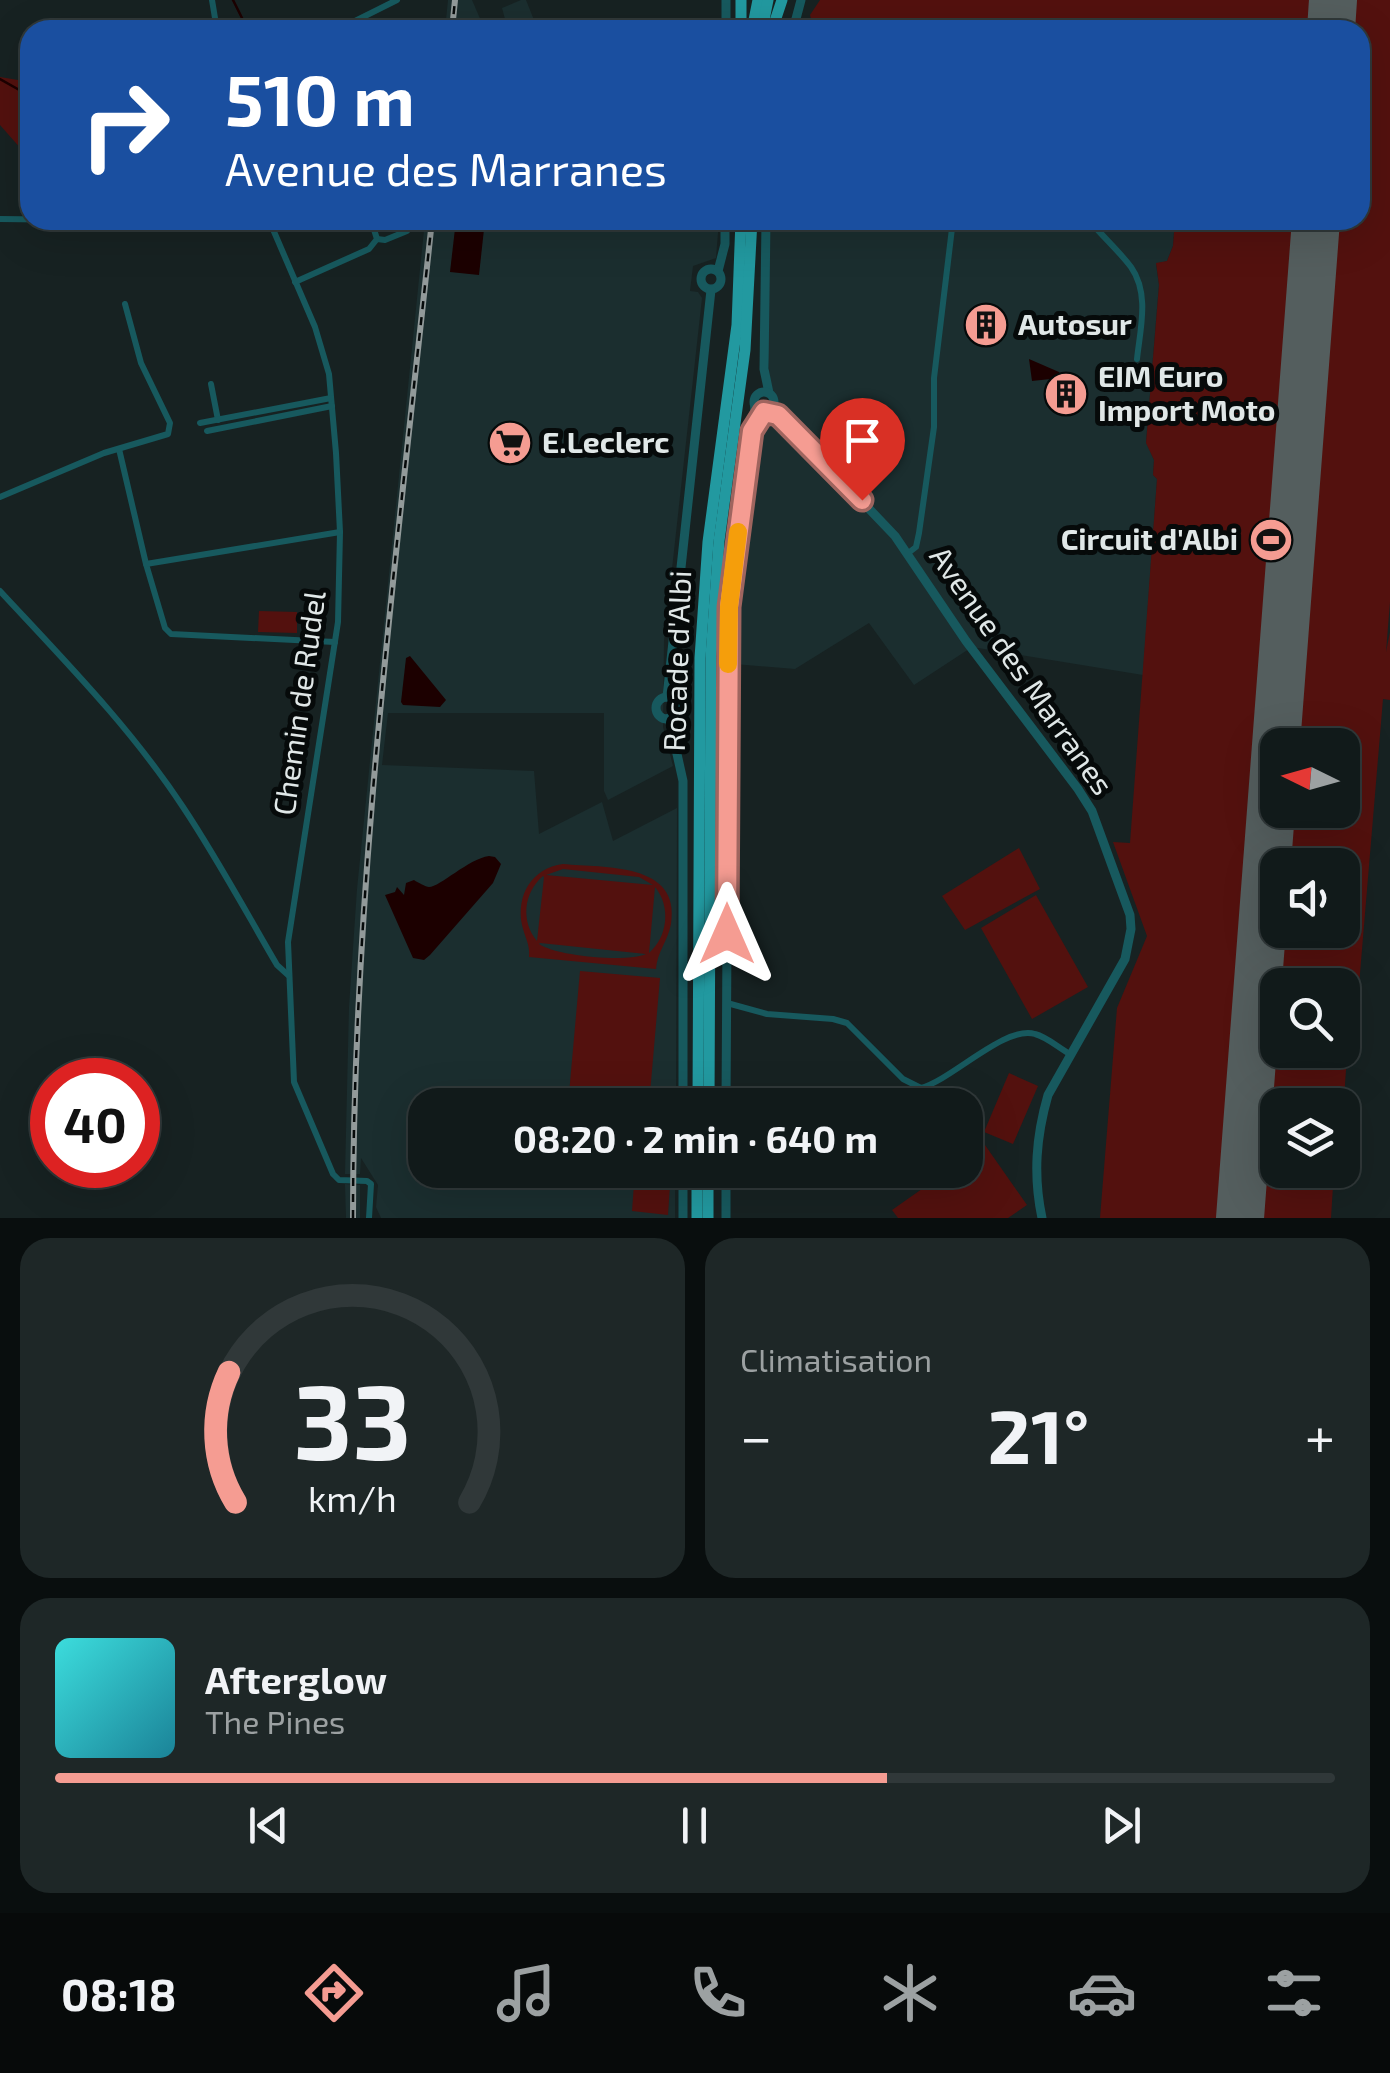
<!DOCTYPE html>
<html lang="fr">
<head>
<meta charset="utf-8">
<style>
	:root { --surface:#111a1a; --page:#1e2727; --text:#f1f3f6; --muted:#9ca1a2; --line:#303839; --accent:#f59c92 }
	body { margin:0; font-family:"Exo 2",sans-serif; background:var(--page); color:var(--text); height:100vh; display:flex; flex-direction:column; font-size:38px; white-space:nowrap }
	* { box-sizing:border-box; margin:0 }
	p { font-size:32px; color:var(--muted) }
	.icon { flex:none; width:55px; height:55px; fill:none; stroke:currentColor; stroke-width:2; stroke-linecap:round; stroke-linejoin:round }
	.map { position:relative; height:1218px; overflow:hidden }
	.sheet { display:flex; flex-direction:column; gap:20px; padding:20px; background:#090e0e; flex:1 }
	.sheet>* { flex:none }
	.guide { position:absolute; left:20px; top:20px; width:1350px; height:210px; border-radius:30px; box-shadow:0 10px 40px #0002,0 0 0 2px var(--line); background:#1a4fa0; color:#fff; overflow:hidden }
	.needle { width:65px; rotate:275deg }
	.buttons { position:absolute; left:1260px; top:728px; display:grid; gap:20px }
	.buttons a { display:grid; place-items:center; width:100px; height:100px; border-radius:20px; background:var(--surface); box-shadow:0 10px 40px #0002,0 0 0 2px var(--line); font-size:50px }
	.speed { position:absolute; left:30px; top:1058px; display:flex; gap:20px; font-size:50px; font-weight:700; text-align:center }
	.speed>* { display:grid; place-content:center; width:130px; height:130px; border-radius:50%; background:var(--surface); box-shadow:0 10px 40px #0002,0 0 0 2px var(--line); line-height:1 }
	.speed .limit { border:15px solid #d22; background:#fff; color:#111 }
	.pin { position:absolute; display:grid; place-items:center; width:85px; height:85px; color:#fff; margin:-102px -42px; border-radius:50% 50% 50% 0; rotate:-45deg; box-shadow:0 0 10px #0007 }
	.pin .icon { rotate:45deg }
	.me { position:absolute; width:110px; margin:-55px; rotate:0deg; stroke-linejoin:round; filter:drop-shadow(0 0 8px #0008) }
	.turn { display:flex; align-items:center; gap:35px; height:210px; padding:0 40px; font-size:45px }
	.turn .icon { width:130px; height:130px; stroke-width:2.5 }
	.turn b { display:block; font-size:70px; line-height:85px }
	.big { font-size:75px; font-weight:700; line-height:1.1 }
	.sheet .card { flex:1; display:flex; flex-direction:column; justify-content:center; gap:15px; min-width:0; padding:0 35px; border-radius:30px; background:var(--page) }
	.sheet .dial { align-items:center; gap:0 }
	.dial svg { height:260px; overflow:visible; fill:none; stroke:var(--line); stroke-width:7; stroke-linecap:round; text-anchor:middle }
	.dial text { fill:var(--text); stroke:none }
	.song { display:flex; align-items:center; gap:30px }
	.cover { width:120px; height:120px; border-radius:15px; background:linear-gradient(135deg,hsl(180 70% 55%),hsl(190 70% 35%)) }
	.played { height:10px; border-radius:5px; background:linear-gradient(90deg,var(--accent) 65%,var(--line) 65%) }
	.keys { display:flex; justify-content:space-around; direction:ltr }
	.heat { display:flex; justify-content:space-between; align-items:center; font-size:55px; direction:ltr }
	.sheet .tiles { flex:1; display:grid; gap:20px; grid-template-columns:1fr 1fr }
	.card:last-child { grid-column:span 2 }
	.trip { position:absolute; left:408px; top:1088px; width:575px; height:100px; border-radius:30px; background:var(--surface); box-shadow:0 10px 40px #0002,0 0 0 2px var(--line); font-weight:700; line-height:100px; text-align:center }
	.menu { display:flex; height:160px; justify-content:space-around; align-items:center; background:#070a0a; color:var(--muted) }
	.menu .icon { width:70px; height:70px }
	.menu .selected { color:var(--accent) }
	.menu b { font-size:45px; color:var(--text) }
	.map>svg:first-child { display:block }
</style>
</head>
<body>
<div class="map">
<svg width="1390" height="1218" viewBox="0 0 1390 1218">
	<rect width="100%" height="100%" fill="#172222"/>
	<!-- built -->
	<g fill="#1b2e2f">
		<path d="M448,0H472L485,30H445Z"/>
		<path d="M521,0H526L538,30H508L502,8Z"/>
		<path d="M425,220H719L716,258L693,266L690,291L698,292L702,298L664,641L663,727L673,766L608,800L604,791V713H388L382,765L534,771L539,834L602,802L613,841L677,808L676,1105H425V1170H675V1218H381L376,1207L378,1185L361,1158L360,1174H345L349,1007L357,889Z"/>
		<path d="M769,220H1175L1173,246L1167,261L1156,264L1159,285L1146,442L1154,460L1153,475L1157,479L1143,675L972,647L914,685L869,623L795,669L734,664L735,585L750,456L772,416L767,338Z"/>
		<path d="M345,1184L360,1185V1218H346Z"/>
	</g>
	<!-- green -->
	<g fill="#53110e" fill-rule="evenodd">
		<path d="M820,0H1390V602L1386,652L1390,632V700L1383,699L1356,1021L1346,1070L1343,1112L1342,1105H1278V1170H1334L1331,1218H1256L1272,1010L1241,1008L1224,1218H1100L1117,1008L1147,936L1113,842L1130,843L1157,479L1153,475L1154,460L1146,443L1159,285L1156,263L1167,261L1173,246L1175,220H1360V30H1103L1077,27L814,30L810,15ZM1278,745H1342V810H1278ZM1278,865H1342V930H1278ZM1278,985H1342V1050H1278Z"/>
		<path d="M0,77L30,82V159L0,125Z"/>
		<path d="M259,611L297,612V633L258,632Z"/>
		<path d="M1019,848L1040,889L965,930L942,896Z"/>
		<path d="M563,864C604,868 681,862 671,924C668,941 657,952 656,969L529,957C530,944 525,938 522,925C516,895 532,868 563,864ZM563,869L639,877L653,885L546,875ZM543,876L544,877L537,941C521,922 523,893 543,876ZM655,887C671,906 668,937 649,953ZM539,944L540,943L646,954C627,963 556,956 539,944Z"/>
		<path d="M1036,895L1088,987L1032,1019L981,928Z"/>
		<path d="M580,971L660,978L649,1105H568Z"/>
		<path d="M1009,1073L1038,1086L1013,1144L984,1132Z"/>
		<path d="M985,1145L1027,1205L1008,1218H898L892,1210L949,1170H965V1159Z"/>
		<path d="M635,1170H671L668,1215L632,1211Z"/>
	</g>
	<!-- water -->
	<g fill="#1c0000">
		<path d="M456,220H485L479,275L450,272Z"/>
		<path d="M1029,359L1059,372L1060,378L1032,381Z"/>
		<path d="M410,656L446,700L440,707L403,705L401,702L406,658Z"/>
		<path d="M489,856L495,857L501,864L493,883L430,955L424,960L413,958L385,895L395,892L397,887L404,895L406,883L414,880C417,882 426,887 429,887C440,887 468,859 489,856Z"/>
	</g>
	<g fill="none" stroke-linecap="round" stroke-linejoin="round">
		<!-- stream -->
		<g stroke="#1c0000" stroke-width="2.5">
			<path d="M233,0L243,20L244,30"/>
			<path d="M0,79L30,96"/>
		</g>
		<!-- runway -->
		<g stroke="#545e5e" stroke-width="48">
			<path d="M1331,30L1333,0"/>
			<path d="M1240,1218L1316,220"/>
		</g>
		<!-- minor -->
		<g stroke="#17595e" stroke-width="6">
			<path d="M212,0L217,30"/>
			<path d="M337,30L397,0"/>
			<path d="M0,219L87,220"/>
			<path d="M269,220L315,327L329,374L336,453L340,532L338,622L288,942L294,1082L333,1174L339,1180L367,1181L371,1184L369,1218"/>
			<path d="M1089,220C1102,236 1119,251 1131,267C1150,294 1140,330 1137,359"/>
			<path d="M377,239L385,240L407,231"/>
			<path d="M295,282L369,249L377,239L371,220"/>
			<path d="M211,384L218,420"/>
			<path d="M200,423L331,398"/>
			<path d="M207,431L332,406"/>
			<path d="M119,449L146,564L165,628L171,634L335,642"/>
			<path d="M0,497L104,453L168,434L170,423L141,363L125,304"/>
			<path d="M907,554L916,547L919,533L934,427V378L953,220"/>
			<path d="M146,564L340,532"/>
			<path d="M0,591C64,660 131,728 183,807C217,858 246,912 277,965L288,975"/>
			<path d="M727,1003L767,1014L833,1019L847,1023L903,1079L921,1088C953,1079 1005,1025 1035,1034C1047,1037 1059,1048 1070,1054"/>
			<path d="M906,1105L921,1088"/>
		</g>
		<!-- tertiary -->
		<g stroke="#17595e" stroke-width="9">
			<path d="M726,0V30"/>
			<path d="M793,30L801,0"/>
			<path d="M766,220L764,369L769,393"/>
			<circle cx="711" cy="279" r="10"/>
			<path d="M718,271L725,244V220"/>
			<circle cx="764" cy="402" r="10"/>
			<path d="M767,411L778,415L791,427L895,536L966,641L1078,789L1092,811L1130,915L1131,929L1125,959L1048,1095C1036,1137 1033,1175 1042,1218"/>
			<path d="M667,697L711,290"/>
			<circle cx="667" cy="708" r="11"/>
			<path d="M669,718L683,781V1105"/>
			<path d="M726,1105L729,607L755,407"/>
			<path d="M683,1170V1218"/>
			<path d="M726,1218V1170"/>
		</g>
		<!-- trunk -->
		<g stroke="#2299a0" stroke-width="11">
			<path d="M741,30V0"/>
			<path d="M752,30L758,0"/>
			<path d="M762,30L768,0"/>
			<path d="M772,30L782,0"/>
			<path d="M698,1105L700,658L708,542L737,325L741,220"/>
			<path d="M709,1105L711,656L719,541L745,350L752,220"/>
			<path d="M697,1218V1170"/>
			<path d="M708,1218V1170"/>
		</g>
		<!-- rail casing -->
		<g stroke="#929a9a" stroke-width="6">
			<g id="rail">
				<path d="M452,30L455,0"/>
				<path d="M353,1218C353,884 397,552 432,220"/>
			</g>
		</g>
		<!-- rail -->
		<use href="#rail" stroke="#060a0a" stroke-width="2.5" stroke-dasharray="8" stroke-linecap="butt"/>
	</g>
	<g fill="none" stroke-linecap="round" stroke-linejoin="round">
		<!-- route casing -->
		<g stroke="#9f655f" stroke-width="25">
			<path id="route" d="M727,934L729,607L752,431L764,412L778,415L862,500"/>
		</g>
		<!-- route -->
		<use href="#route" stroke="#f59c92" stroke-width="18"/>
		<!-- slow -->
		<path stroke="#f59e0b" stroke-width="18" d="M728,664L729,607L738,532"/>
	</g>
	<!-- icons -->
	<defs>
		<g id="building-disc" transform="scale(2.25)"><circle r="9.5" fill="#f59c92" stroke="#060a0a"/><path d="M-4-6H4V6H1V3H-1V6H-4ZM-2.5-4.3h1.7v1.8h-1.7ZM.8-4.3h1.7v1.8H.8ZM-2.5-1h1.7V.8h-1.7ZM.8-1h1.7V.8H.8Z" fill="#111"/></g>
		<g id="supermarket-disc" transform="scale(2.25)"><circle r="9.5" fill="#f59c92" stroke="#060a0a"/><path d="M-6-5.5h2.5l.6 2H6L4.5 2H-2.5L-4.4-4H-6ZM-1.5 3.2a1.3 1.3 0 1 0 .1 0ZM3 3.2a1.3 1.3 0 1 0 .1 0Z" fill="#111"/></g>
		<g id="stadium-disc" transform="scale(2.25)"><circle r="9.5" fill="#f59c92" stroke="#060a0a"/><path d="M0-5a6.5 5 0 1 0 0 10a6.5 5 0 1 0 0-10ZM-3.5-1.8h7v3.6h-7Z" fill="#111"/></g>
	</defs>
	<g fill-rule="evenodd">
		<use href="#building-disc" x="986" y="325"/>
		<use href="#building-disc" x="1066" y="394"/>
		<use href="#supermarket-disc" x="510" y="443"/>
		<use href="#stadium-disc" x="1271" y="540"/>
	</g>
	<g text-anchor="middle" stroke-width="10" stroke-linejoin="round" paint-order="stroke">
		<!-- poi labels -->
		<g font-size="30" font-weight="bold" fill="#e0e7e7" stroke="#060a0a" text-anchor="start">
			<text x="1018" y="335">Autosur</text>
			<text x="1098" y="387">EIM Euro<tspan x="1098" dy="34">Import Moto</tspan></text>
			<text x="542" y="453">E.Leclerc</text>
			<text x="1238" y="550" text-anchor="end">Circuit d'Albi</text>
		</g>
		<!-- street labels -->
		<g font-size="30" fill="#e0e7e7" stroke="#060a0a">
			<text transform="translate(678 661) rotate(-88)" y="10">Rocade d'Albi</text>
			<text transform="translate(1021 671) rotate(55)" y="10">Avenue des Marranes</text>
			<text transform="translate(300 703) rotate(-82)" y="10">Chemin de Rudel</text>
		</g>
	</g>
</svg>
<div class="buttons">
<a><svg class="needle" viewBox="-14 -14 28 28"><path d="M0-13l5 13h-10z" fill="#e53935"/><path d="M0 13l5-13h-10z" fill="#9ca1a2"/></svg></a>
<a><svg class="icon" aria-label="sound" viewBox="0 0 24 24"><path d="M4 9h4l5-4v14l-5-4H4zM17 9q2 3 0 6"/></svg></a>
<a><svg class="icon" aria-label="search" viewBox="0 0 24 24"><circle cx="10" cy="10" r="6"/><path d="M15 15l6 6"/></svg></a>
<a><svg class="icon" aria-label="layers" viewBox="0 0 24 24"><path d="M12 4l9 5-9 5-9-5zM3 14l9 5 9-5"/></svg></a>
</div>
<div class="speed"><div class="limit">40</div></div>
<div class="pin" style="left:862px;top:500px;background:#d93025"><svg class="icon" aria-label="arrive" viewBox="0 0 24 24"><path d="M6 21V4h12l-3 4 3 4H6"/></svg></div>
<svg class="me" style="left:727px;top:934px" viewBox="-20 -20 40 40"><path d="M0-17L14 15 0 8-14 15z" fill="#f59c92" stroke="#fff" stroke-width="4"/></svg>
<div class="trip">08:20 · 2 min · 640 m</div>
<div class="guide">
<div class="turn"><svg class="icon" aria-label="right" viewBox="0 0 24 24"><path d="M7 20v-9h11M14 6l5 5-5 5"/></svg><div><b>510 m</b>Avenue des Marranes</div></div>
</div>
</div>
<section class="sheet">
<div class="tiles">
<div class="card dial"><svg viewBox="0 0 100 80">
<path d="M14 69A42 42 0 1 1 86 69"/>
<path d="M14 69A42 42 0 0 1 12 29" stroke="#f59c92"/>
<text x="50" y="56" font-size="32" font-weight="700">33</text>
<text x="50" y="72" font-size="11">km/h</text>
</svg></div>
<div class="card"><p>Climatisation</p>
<div class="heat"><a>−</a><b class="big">21°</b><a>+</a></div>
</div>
<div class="card">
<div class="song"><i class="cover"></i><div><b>Afterglow</b><p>The Pines</p></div></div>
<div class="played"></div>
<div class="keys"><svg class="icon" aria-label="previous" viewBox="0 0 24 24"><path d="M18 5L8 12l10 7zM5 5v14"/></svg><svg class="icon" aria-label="pause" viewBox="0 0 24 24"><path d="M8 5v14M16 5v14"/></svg><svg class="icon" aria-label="next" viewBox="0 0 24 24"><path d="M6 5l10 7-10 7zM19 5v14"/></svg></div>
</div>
</div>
</section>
<nav class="menu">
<b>08:18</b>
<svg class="icon selected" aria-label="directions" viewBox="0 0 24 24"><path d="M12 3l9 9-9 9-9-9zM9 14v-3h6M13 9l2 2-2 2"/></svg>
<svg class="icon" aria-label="music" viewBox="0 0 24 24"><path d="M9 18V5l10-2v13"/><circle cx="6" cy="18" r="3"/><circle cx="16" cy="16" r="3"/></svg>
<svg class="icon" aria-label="phone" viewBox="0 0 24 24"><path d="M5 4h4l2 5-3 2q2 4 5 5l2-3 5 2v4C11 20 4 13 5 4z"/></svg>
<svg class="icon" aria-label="climate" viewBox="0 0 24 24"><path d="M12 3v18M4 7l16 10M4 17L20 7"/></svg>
<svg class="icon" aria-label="car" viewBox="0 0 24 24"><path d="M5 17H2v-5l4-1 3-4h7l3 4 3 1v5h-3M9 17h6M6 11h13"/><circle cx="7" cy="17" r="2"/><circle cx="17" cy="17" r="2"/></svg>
<svg class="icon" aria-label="filters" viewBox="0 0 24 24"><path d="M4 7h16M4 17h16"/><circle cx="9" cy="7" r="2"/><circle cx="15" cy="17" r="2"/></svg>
</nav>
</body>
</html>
